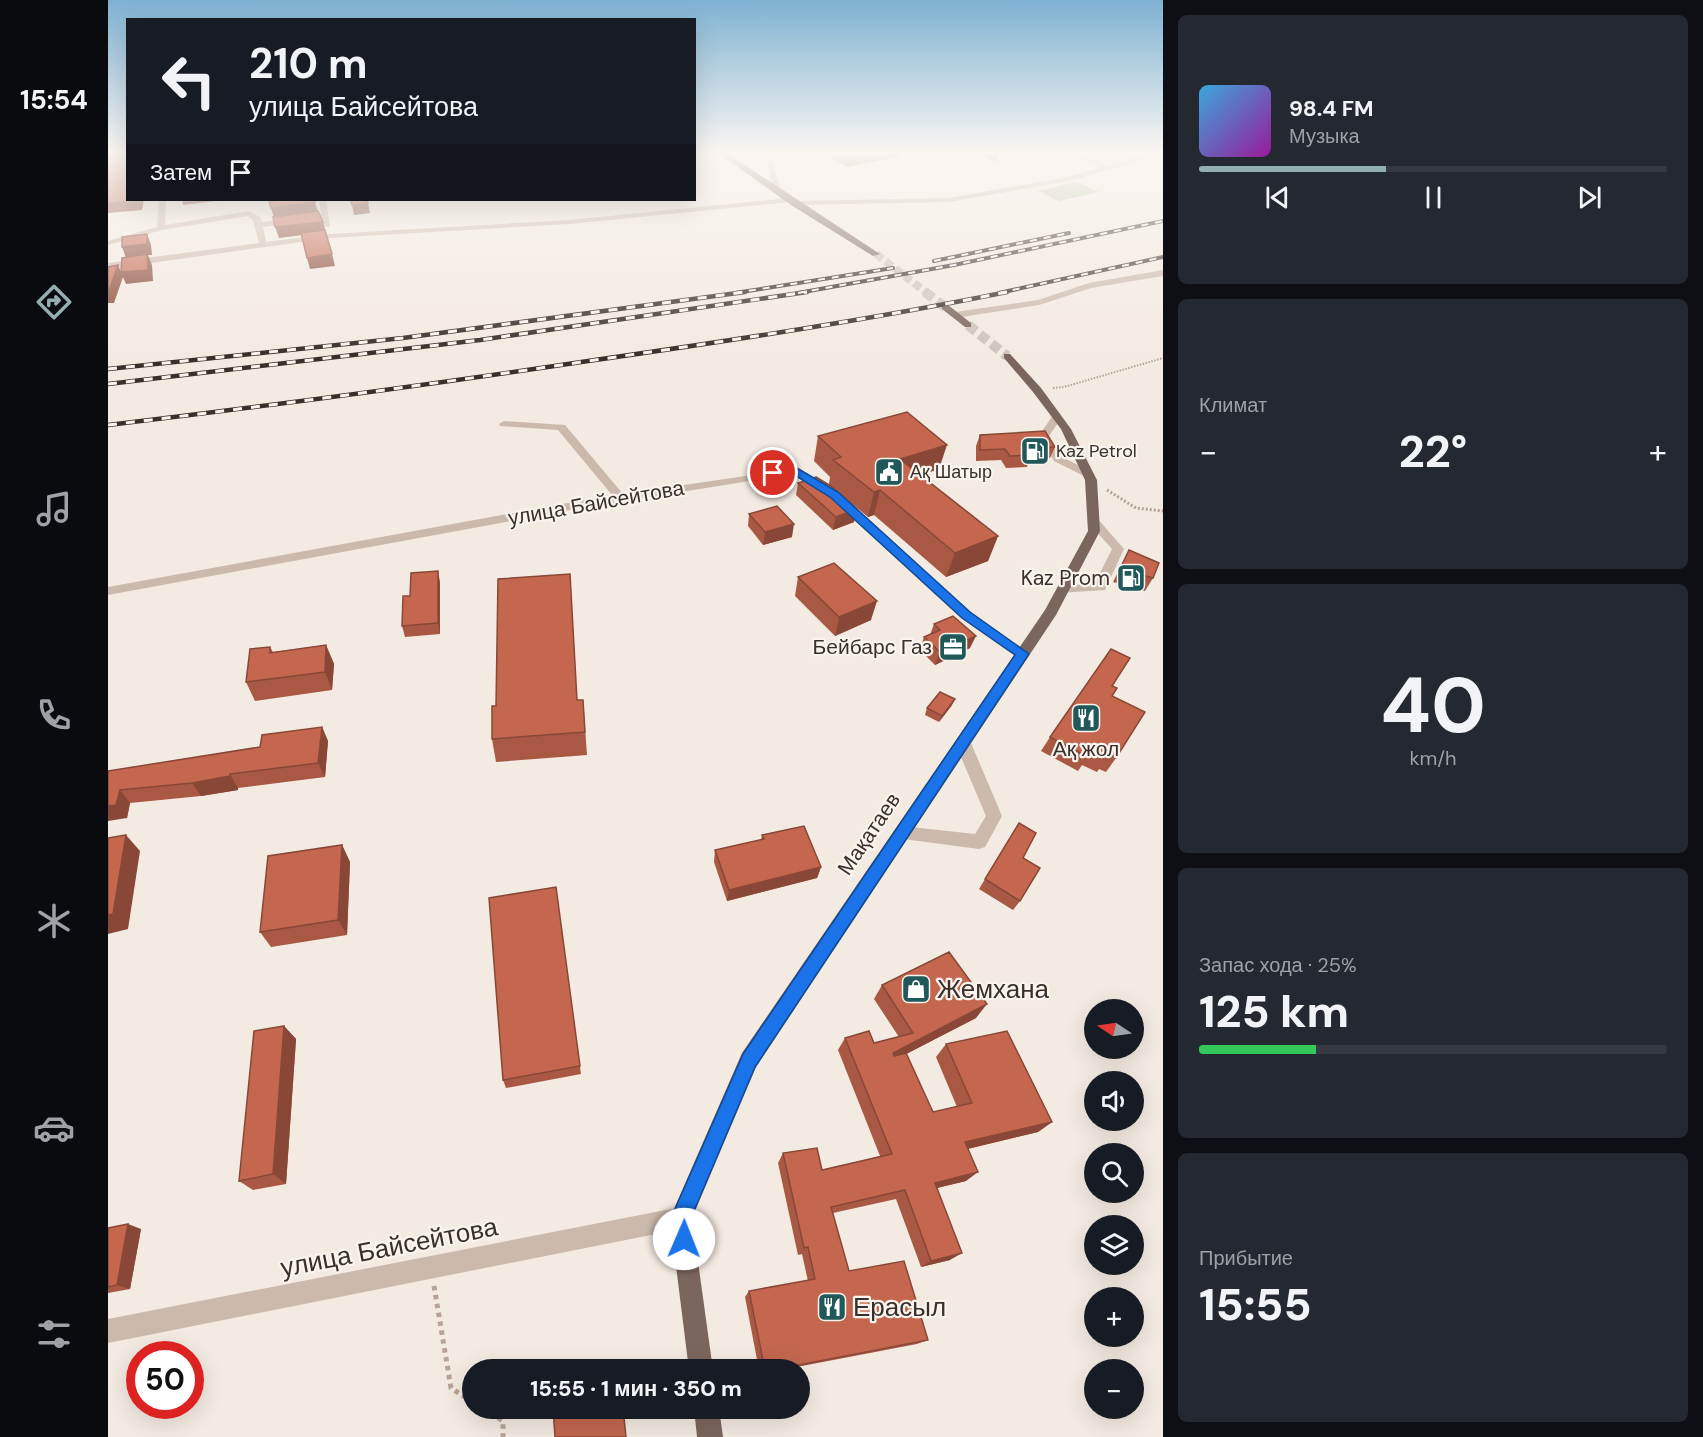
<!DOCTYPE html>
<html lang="ru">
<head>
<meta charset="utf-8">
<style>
	:root { --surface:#171b24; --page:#242831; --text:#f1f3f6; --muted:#9ea1a6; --line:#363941; --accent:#93aeb0 }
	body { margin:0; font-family:"DM Sans",sans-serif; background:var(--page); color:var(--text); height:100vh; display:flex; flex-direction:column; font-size:22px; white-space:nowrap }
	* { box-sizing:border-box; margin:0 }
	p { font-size:20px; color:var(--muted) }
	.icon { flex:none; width:33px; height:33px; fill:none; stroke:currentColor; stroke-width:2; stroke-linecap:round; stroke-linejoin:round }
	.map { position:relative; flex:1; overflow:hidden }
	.details { display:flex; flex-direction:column; gap:15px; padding:15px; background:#0d0f14; width:540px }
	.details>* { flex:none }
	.guide { position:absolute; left:18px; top:18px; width:570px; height:183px; border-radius:0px; box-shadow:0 6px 24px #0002; background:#171b24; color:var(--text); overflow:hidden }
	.needle { width:39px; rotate:283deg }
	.tools { position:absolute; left:976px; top:999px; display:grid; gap:12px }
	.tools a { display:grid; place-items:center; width:60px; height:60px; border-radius:50%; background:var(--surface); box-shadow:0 6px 24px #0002; font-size:30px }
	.speed { position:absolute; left:18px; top:1341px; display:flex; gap:12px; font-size:30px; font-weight:700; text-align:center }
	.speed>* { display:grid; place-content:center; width:78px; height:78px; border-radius:50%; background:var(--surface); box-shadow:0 6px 24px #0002; line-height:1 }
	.speed .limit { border:9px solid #d22; background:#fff; color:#111 }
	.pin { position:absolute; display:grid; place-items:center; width:51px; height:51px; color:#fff; margin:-26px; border:3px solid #fff; border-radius:50%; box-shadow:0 2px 6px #0007 }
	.me { position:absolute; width:66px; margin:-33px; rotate:1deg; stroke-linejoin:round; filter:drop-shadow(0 0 4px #0008) }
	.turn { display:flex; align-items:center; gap:21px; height:126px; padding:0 24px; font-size:27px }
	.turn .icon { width:78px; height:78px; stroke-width:2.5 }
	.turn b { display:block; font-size:42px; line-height:51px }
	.then { display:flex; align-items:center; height:57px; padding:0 24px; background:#0003; gap:12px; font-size:22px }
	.big { font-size:45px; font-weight:800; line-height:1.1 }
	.details .card { flex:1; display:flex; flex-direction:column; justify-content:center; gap:9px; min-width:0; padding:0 21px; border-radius:9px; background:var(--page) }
	.details .dial { align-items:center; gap:0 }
	.dial b { font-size:78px; line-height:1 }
	.song { display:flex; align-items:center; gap:18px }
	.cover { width:72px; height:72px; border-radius:9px; background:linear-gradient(135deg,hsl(200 70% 55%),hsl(300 70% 35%)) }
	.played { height:6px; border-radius:3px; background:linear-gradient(90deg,var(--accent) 40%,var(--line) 40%) }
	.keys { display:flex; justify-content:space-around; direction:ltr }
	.heat { display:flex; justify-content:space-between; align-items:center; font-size:33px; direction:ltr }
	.charge { height:9px; border-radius:4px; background:linear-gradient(90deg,#34c759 25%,var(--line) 0) }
	.trip { position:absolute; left:354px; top:1359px; width:348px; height:60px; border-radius:30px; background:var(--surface); box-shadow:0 6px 24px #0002; font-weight:800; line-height:60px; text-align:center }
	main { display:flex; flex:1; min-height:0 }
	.tab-bar { display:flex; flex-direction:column; width:108px; justify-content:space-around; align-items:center; background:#090b0e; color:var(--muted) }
	.tab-bar .icon { width:42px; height:42px }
	.tab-bar .on { color:var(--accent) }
	.tab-bar b { font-size:27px; color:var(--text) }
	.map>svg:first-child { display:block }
</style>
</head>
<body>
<main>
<nav class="tab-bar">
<b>15:54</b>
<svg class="icon on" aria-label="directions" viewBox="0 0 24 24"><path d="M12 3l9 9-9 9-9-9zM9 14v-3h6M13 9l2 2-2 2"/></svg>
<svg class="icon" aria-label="music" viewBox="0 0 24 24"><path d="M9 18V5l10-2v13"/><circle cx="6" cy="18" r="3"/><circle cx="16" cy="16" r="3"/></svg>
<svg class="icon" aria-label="phone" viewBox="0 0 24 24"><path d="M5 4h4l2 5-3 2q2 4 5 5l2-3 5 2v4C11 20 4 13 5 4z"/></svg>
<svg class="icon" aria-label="climate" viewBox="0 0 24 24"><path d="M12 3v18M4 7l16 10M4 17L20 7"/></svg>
<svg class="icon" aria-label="car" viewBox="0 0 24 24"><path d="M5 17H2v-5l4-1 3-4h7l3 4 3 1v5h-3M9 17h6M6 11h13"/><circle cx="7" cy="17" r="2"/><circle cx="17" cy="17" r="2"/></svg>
<svg class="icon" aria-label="filters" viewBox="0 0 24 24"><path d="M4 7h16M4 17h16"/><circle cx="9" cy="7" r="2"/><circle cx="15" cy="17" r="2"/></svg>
</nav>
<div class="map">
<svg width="1055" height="1437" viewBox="0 0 1055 1437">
	<rect width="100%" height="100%" fill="#f3eae1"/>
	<!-- green -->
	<path fill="#b8c2a0" d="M969,182L991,192L951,201L930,191Z"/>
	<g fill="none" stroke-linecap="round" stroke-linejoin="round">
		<!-- major-tunnel-far1 -->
		<path stroke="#cec5bd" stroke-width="8" stroke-dasharray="8 4" stroke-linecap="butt" d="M768,254L819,293"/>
		<!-- major-tunnel -->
		<g stroke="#cec5bd" stroke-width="10" stroke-dasharray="10 5" stroke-linecap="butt">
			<path d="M817,292L837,307"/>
			<path d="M860,325L899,356"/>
		</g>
		<!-- path-far2 -->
		<path stroke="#b7a496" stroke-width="2" stroke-dasharray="1.5 1.5" stroke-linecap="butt" d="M945,388L956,387L1055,358"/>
		<!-- path-far1 -->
		<path stroke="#b7a496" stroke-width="3" stroke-dasharray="2 2" stroke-linecap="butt" d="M999,490L1028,508L1055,511"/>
		<!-- path -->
		<g stroke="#b7a496" stroke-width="5" stroke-dasharray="4.5 4.5" stroke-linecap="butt">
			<path d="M326,1286L343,1388L364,1402"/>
			<path d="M375,1408L395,1421V1437"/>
		</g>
		<!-- minor -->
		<g fill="#cbbaac" fill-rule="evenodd">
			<path d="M660,152H667L663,157L674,194L667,192L657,157Z"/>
			<path d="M960,152H969L999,166L1045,152L1055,154L961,181L841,202L686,205L683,202L461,224L222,238L0,269V263L151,243L145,220L140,216L54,230L0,245V241L49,227L51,200H58L57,225L141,211L152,217L154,222L213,214L211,200H218L222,227H216L214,219L155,227L158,242L222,234L461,220L682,198L685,201L841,198L960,177L992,168Z"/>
			<path d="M1055,270V276L983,288L931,305L847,318L842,315L847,312L930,300L981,283Z"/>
			<path d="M949,414L954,417L941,436L954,457L984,472V476H976L946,461L931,436L945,415Z"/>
			<path d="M396,421L457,425L515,494L691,468L730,493L863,612L922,654L915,659L910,658L853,618L722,497L685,474L479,507L0,595V587L504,495L450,430L392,426L391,424Z"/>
			<path d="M985,517L989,518L1016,549L997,590L950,593L948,590L950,587L955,586L987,583L1004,549L979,521Z"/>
			<path d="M855,737L860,739L863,743L894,816L877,847L871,849L788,838L786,833L788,828L794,826L867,834L878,816L847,743L850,739Z"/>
			<path d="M573,1207L581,1210L584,1218L581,1226L573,1229L0,1343V1319Z"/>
		</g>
		<!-- major -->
		<g fill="#7b665d" fill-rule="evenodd">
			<path d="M609,152H617L772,254L765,256L683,205Z"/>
			<path d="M834,305H840L863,323V327H857L834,309Z"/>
			<path d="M896,354H902L933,388L963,429L989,480L992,531L948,615L648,1067L584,1218L605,1370H581L562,1218L634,1053L937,610L980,531L977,480L953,429L925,392L896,358Z"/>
			<path d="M586,1408H611L615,1437H589Z"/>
		</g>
		<!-- rail-far1 casing -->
		<g stroke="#3a2f2b" stroke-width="4">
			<g id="rail-far1">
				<path d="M826,261L961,233"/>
				<path d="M627,293L785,268"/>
				<path d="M690,293L846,265L1055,221"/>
				<path d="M891,293L1055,257"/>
			</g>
		</g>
		<!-- rail casing -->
		<g stroke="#3a2f2b" stroke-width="4.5">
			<g id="rail">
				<path d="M0,369L295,338L637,292"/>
				<path d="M0,384L372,340L699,292"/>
				<path d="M0,425C160,406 320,385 480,361C620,341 760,320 899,292"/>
			</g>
		</g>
		<!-- rail-far1 -->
		<use href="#rail-far1" stroke="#faf4ee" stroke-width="2" stroke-dasharray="7" stroke-linecap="butt"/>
		<!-- rail -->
		<use href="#rail" stroke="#faf4ee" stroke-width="3" stroke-dasharray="9" stroke-linecap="butt"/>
	</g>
	<!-- wall -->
	<g fill="#a95943">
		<path d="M713,152H793L792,156L739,167Z"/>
		<path d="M865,152H892L888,162Z"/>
		<path d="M872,435L947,447L942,458L922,459L919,467L898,468L893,460L868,461V446Z"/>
		<path d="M710,436L831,469L813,475L890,536L880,561L838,577L766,515L760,517L725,488L749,509L746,522L725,530L688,495L690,483L721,484L722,477L706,461Z"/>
		<path d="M641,514L684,537L655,545L640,526Z"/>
		<path d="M1021,550L1045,578L1037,591L1005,582Z"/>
		<path d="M690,577L763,620L727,636L687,596Z"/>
		<path d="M332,582V634L297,637L294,626L302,596Z"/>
		<path d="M826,624L862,648L827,665L812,650L816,637L822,635Z"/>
		<path d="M218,645L226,664L224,690L147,701L138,682L162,647L165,652Z"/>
		<path d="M1005,686L1004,696L1008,758L998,772L991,769L989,772L974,765L970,771L933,751L942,737Z"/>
		<path d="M470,700H475L479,755L388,762L384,739Z"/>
		<path d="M844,705L831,722L817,715L819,708Z"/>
		<path d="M214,727L220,741L217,777L130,788V790L93,796L22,803L19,818L0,771L152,747Z"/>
		<path d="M911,823L915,858L912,901L905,910L871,889Z"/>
		<path d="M654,835L713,867L709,878L619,901L606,862L607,850L653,840Z"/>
		<path d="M234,845L242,862L239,935L163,947L152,932Z"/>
		<path d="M448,887L473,1074L398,1088L395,1080Z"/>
		<path d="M774,985L868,1018L798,1054L825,1112L849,1107L828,1057L838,1044L944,1122L930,1132L860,1149L858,1181L829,1188L842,1260L813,1267L788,1199L725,1213L741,1271L820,1340L809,1344L673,1370H651L637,1297L641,1291L700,1281L694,1254L690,1255L670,1163L675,1153L714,1170L772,1156L730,1050L737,1038L766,1043L791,1037L766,999Z"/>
		<path d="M176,1026L188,1039L178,1184L145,1190L131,1181Z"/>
		<path d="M0,1228L33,1229L22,1289L0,1293Z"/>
	</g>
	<!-- shaded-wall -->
	<g fill="#894837">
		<path d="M773,152H793L792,156L739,167L740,159Z"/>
		<path d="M30,200H36L34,210L0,213V203Z"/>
		<path d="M74,200H117L75,205Z"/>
		<path d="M207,202L210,212L166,218L163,208Z"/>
		<path d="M260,203L262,213L246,215L244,205Z"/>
		<path d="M215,222L218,232L171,238L167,227Z"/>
		<path d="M39,234L43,245L44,255H40L44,265L45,281L18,284L15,277L6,303H0V291L10,265L13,272L18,258L14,247Z"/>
		<path d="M224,254L227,266L202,269L199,258Z"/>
		<path d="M839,445L831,469L785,483L792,459Z"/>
		<path d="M772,490L766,515L760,517L766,492Z"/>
		<path d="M749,509L746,522L725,530L728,517Z"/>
		<path d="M686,524L684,537L655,545L657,532Z"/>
		<path d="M890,536L880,561L838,577L847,553Z"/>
		<path d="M330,571L332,582V634L330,623Z"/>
		<path d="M769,601L763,620L727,636L731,617Z"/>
		<path d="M868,636L862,648L827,665L832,652Z"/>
		<path d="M218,645L226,664L224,690L217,672Z"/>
		<path d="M847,699L844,705L831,722L834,716Z"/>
		<path d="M214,727L220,741L217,777L210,763Z"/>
		<path d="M122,774L130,788V790L93,796L84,783Z"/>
		<path d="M12,790L22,803L19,818L0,821V806Z"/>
		<path d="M18,835L32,851L20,929L0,934V915Z"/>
		<path d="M234,845L242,862L239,935L230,920Z"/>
		<path d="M713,867L709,878L619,901L621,890Z"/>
		<path d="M879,1004L868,1018L777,1065L785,1053Z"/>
		<path d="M176,1026L188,1039L178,1184L165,1174Z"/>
		<path d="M944,1122L930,1132L846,1152L857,1142Z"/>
		<path d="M870,1172L858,1181L816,1191L827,1183Z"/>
		<path d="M20,1224L33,1229L22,1289L9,1285Z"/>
		<path d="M854,1253L842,1260L813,1267L823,1261Z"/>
	</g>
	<!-- building -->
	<g fill="#c4674e" stroke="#894837" stroke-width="1.5">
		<path d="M2,152H20V200H30L0,203V160L1,159Z"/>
		<path d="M728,152H773L740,159Z"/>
		<path d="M161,200H207V202L163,208Z"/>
		<path d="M242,200H259L260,203L244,205Z"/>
		<path d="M210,211L215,222L167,227L165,217Z"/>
		<path d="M217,230L224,254L199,258L193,233Z"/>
		<path d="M39,234V244L14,247V237Z"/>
		<path d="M39,254L40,270L13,272L14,258Z"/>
		<path d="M10,265L1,291H0V267Z"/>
		<path d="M799,412L839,445L792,459L890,536L847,553L772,490L766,492L725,460L733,457L710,436Z"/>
		<path d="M937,431L947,447L918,448L924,455L902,456L897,449L872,450V435Z"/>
		<path d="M708,477L723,486L749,509L728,517L690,483Z"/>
		<path d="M669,506L686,524L657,532L641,514Z"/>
		<path d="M1021,550L1051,563L1045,578L1012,569Z"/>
		<path d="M726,563L769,601L731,617L690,577Z"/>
		<path d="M330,571V623L294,626L295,596H302L303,573Z"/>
		<path d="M462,574L469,700H475L477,732L384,739V706H388L390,579Z"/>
		<path d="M845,616L868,636L832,652L816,637L832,630L826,624Z"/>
		<path d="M218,645L217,672L138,682L142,649L162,647V653Z"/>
		<path d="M1003,649L1022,658L1004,686L1009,688L1004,696L1037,712L1008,758L1001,754L999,758L984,750L980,757L942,737Z"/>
		<path d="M832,692L847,699L834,716L819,708Z"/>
		<path d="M214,727L210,763L122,774V776L84,783L12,790L8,805L0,806V771L152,747L154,735Z"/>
		<path d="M911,823L928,833L915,858L932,868L912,901L877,879Z"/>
		<path d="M696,826L713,867L621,890L607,850L656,839L654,835Z"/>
		<path d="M18,835L5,914L0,915V838Z"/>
		<path d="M234,845L230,920L152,932L160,856Z"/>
		<path d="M448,887L472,1066L395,1080L381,898Z"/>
		<path d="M841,952L879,1004L785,1053L786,1056L798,1053L825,1112L864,1103L838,1044L899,1031L944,1122L857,1142L870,1172L827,1183L854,1253L823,1261L797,1190L723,1207L741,1271L796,1261L820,1340L665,1370H657L641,1291L707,1279L700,1247L696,1248L675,1153L709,1148L714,1170L784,1154L737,1038L761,1031L766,1043L805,1033L774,985Z"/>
		<path d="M176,1026L165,1174L131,1181L146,1031Z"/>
		<path d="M20,1224L9,1285L0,1287V1228Z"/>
		<path d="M445,1408H515L518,1437H447Z"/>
	</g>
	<!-- sky -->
	<linearGradient id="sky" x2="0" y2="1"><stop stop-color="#7eb2d2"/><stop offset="0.43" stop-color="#faf6f2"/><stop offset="1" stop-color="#faf6f2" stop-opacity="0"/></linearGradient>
	<rect width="1055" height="354" fill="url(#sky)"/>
	<!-- route -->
	<path fill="#1a73e8" stroke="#114b97" stroke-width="1.5" d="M687,467L730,492L862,612L921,654L647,1067L583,1218L586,1239L583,1247L576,1250L568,1247L563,1218L635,1054L907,655L854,618L722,497L685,474L665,476L660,473L665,470Z"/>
	<!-- icons -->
	<defs>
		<g id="fuel-square" transform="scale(1.5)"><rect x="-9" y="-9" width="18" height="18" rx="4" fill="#21595b" stroke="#faf4ee"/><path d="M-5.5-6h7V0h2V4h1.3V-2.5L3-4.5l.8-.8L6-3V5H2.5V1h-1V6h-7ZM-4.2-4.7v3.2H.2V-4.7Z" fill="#fff"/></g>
		<g id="civic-square" transform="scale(1.5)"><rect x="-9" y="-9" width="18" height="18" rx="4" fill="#21595b" stroke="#faf4ee"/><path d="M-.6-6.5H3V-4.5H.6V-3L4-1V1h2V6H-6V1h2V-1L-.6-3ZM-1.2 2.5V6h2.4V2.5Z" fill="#fff"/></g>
		<g id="office-square" transform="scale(1.5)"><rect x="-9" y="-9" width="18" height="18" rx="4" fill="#21595b" stroke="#faf4ee"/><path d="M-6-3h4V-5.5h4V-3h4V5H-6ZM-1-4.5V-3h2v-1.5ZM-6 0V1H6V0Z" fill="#fff"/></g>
		<g id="restaurant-square" transform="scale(1.5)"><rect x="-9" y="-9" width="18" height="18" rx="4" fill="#21595b" stroke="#faf4ee"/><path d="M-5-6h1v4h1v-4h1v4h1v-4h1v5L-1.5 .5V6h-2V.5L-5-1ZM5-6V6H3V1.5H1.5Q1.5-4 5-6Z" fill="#fff"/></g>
		<g id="shop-square" transform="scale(1.5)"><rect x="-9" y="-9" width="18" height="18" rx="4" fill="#21595b" stroke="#faf4ee"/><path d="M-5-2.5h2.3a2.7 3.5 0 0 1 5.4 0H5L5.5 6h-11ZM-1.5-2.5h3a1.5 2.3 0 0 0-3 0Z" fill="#fff"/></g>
	</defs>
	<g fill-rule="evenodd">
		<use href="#fuel-square" x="927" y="451"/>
		<use href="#civic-square" x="781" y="472"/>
		<use href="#fuel-square" x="1023" y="578"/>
		<use href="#office-square" x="845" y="647"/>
		<use href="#restaurant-square" x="978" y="718"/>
		<use href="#shop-square" x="808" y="989"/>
		<use href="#restaurant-square" x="724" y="1307"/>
	</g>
	<g text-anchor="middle" stroke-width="4.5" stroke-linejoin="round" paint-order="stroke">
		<!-- far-poi labels -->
		<g font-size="18" fill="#3a2f2b" stroke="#faf4ee" text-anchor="start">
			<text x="948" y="457">Kaz Petrol</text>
			<text x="802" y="478">Ақ Шатыр</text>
		</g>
		<!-- street labels -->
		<g font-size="21" fill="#3a2f2b" stroke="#faf4ee">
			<text transform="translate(488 503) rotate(-10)" y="7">улица Байсейтова</text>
			<text transform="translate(761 834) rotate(-56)" y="7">Мақатаев</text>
		</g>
		<!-- poi labels -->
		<g font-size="21" fill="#3a2f2b" stroke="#faf4ee" text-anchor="end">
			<text x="1002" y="585">Kaz Prom</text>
			<text x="824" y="654">Бейбарс Газ</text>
			<text x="978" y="756" text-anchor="middle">Ақ жол</text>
		</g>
		<!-- near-poi labels -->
		<g font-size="26" fill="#3a2f2b" stroke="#faf4ee" text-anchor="start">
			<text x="829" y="998">Жемхана</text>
			<text x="745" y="1316">Ерасыл</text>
		</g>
		<!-- near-street labels -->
		<g font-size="26" fill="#3a2f2b" stroke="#faf4ee">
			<text transform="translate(281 1247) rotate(-11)" y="9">улица Байсейтова</text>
		</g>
	</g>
</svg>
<div class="tools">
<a><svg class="needle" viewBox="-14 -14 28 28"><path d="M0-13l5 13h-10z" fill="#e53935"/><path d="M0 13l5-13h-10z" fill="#9ea1a6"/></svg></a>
<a><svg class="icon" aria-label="sound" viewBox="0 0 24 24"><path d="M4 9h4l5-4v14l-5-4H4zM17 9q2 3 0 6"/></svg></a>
<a><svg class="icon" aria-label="search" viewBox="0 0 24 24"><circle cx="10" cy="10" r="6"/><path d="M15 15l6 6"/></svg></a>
<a><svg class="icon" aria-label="layers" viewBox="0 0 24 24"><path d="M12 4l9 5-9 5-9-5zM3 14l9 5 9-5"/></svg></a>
<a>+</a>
<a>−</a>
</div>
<div class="speed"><div class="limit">50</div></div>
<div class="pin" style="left:665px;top:473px;background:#d93025"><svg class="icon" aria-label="arrive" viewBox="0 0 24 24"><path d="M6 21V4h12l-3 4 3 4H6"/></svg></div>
<svg class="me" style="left:576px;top:1239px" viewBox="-20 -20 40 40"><circle r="19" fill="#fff"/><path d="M0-13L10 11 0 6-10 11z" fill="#1a73e8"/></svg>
<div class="trip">15:55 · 1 мин · 350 m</div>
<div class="guide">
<div class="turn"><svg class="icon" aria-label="left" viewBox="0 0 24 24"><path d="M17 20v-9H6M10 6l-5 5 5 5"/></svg><div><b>210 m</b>улица Байсейтова</div></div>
<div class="then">Затем<svg class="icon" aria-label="arrive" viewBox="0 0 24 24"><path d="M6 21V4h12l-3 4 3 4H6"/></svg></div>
</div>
</div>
<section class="details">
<div class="card">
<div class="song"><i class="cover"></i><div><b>98.4 FM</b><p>Музыка</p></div></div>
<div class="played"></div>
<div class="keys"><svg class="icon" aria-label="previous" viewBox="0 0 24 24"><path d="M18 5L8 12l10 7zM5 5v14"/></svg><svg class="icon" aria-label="pause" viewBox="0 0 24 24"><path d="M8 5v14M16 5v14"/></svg><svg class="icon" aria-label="next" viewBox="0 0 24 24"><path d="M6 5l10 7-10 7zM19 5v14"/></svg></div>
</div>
<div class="card"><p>Климат</p>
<div class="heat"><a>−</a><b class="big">22°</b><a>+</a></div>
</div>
<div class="card dial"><b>40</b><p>km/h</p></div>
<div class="card"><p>Запас хода · 25%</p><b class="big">125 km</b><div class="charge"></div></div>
<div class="card"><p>Прибытие</p><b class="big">15:55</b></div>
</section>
</main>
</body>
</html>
